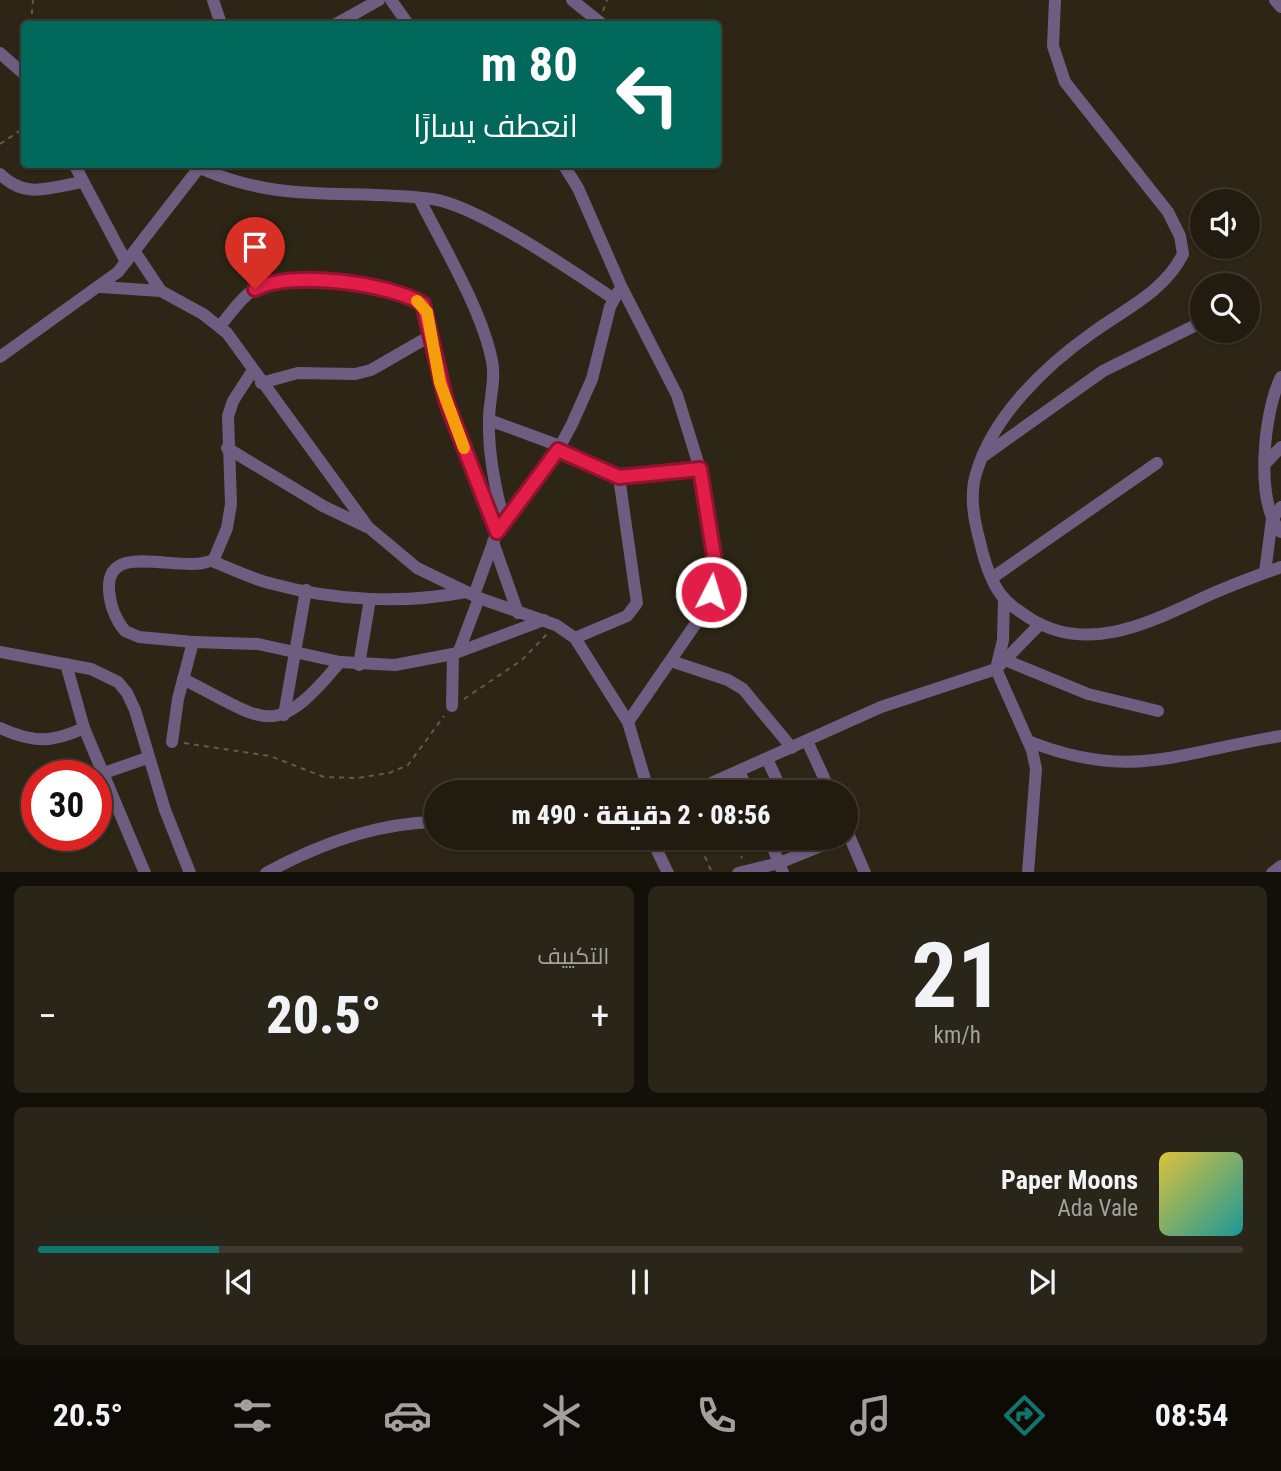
<!DOCTYPE html>
<html lang="ar">
<head>
<meta charset="utf-8">
<style>
	:root { --surface:#221c10; --page:#2a2519; --text:#f1f3f6; --muted:#a2a19f; --line:#3f3a30; --accent:#0f766e }
	body { margin:0; font-family:"Roboto Condensed",Cairo,sans-serif; background:var(--page); color:var(--text); direction:rtl; height:100vh; display:flex; flex-direction:column; font-size:26px; white-space:nowrap }
	* { box-sizing:border-box; margin:0 }
	p { font-size:23px; color:var(--muted) }
	.icon { flex:none; width:38px; height:38px; fill:none; stroke:currentColor; stroke-width:2; stroke-linecap:round; stroke-linejoin:round }
	.map { position:relative; height:872px; overflow:hidden; direction:ltr }
	.panel { display:flex; flex-direction:column; gap:14px; padding:14px; background:#130f09; flex:1 }
	.panel>* { flex:none }
	.banner { position:absolute; left:21px; top:21px; width:700px; height:147px; border-radius:7px; box-shadow:0 2px 5px #0004,0 0 0 2px var(--line); direction:rtl; background:#00695c; color:#fff; overflow:hidden }
	.tools { position:absolute; left:1190px; top:189px; display:grid; gap:14px }
	.tools a { display:grid; place-items:center; width:70px; height:70px; border-radius:50%; background:var(--surface); box-shadow:0 2px 5px #0004,0 0 0 2px var(--line); font-size:35px }
	.speed { position:absolute; left:21px; top:760px; display:flex; gap:14px; font-size:35px; font-weight:700; text-align:center }
	.speed>* { display:grid; place-content:center; width:91px; height:91px; border-radius:50%; background:var(--surface); box-shadow:0 2px 5px #0004,0 0 0 2px var(--line); line-height:1 }
	.speed .limit { border:10px solid #d22; background:#fff; color:#111 }
	.pin { position:absolute; display:grid; place-items:center; width:60px; height:60px; color:#fff; margin:-72px -30px; border-radius:50% 50% 50% 0; rotate:-45deg; box-shadow:0 0 7px #0007 }
	.pin .icon { rotate:45deg }
	.me { position:absolute; width:77px; margin:-38px; rotate:5deg; stroke-linejoin:round; filter:drop-shadow(0 0 5px #0008) }
	.turn { display:flex; align-items:center; gap:24px; height:147px; padding:0 28px; font-size:32px }
	.turn .icon { width:91px; height:91px; stroke-width:2.5 }
	.turn b { display:block; font-size:49px; line-height:60px }
	.big { font-size:52px; font-weight:800; line-height:1.1 }
	.panel .widget { flex:1; display:flex; flex-direction:column; justify-content:center; gap:10px; min-width:0; padding:0 24px; border-radius:10px; background:var(--page) }
	.panel .dial { align-items:center; gap:0 }
	.dial b { font-size:91px; line-height:1 }
	.song { display:flex; align-items:center; gap:21px }
	.cover { width:84px; height:84px; border-radius:10px; background:linear-gradient(135deg,hsl(50 70% 55%),hsl(180 70% 35%)) }
	.played { height:7px; border-radius:4px; background:linear-gradient(90deg,var(--accent) 15%,var(--line) 15%) }
	.keys { display:flex; justify-content:space-around; direction:ltr }
	.heat { display:flex; justify-content:space-between; align-items:center; font-size:38px; direction:ltr }
	.panel .tiles { flex:1; display:grid; gap:14px; grid-template-columns:1fr 1fr }
	.widget:last-child { grid-column:span 2 }
	.trip { position:absolute; left:424px; top:780px; width:434px; height:70px; border-radius:35px; background:var(--surface); box-shadow:0 2px 5px #0004,0 0 0 2px var(--line); font-weight:800; line-height:70px; text-align:center; direction:rtl }
	.tabs { display:flex; height:112px; justify-content:space-around; align-items:center; background:#0e0b06; color:var(--muted) }
	.tabs .icon { width:49px; height:49px }
	.tabs .current { color:var(--accent) }
	.tabs b { font-size:32px; color:var(--text) }
	.map>svg:first-child { display:block }
</style>
</head>
<body>
<div class="map">
<svg width="1281" height="873" viewBox="0 0 1281 873">
	<rect width="100%" height="100%" fill="#2d2616"/>
	<g fill="none" stroke-linecap="round" stroke-linejoin="round">
		<!-- path -->
		<g stroke="#625c4d" stroke-width="2" stroke-dasharray="5 5" stroke-linecap="butt">
			<path d="M603,11L607,0"/>
			<path d="M31,24L33,0"/>
			<path d="M0,144L24,128"/>
			<path d="M464,699L522,660L547,634"/>
			<path d="M184,743L270,756L324,777L357,778L389,773L408,765L444,716"/>
			<path d="M697,838L712,873"/>
			<path d="M733,838L742,858"/>
		</g>
		<!-- minor -->
		<g stroke="#6e5d81" stroke-width="12">
			<path d="M213,0L221,24"/>
			<path d="M391,0L408,24"/>
			<path d="M572,0L602,24"/>
			<path d="M1055,0L1053,46L1065,82L1168,212L1180,236L1183,254C1164,292 1125,309 1092,333C1045,366 992,417 976,474C969,496 974,521 980,542C984,560 989,577 999,592C1007,604 1019,611 1031,619C1090,655 1152,621 1207,596C1231,585 1256,576 1281,567"/>
			<path d="M1275,0L1281,7"/>
			<path d="M336,24L379,0"/>
			<path d="M0,53L24,74"/>
			<path d="M74,164L126,262"/>
			<path d="M563,164L578,188L621,286L677,395L700,469L714,556L713,582L701,616L628,722"/>
			<path d="M200,168C283,205 347,188 432,199C477,205 574,272 614,299"/>
			<path d="M0,174C26,200 51,187 83,182"/>
			<path d="M419,198C443,246 482,310 492,361C496,380 489,400 489,420C488,455 495,488 504,521"/>
			<path d="M135,252L161,291L203,314L227,333L368,527L417,568L479,598L556,625L575,638L628,722L649,793"/>
			<path d="M101,287L161,291"/>
			<path d="M220,326C231,313 243,295 258,287C290,271 392,285 423,304L446,401L497,532"/>
			<path d="M0,357L118,272L202,164"/>
			<path d="M1281,377C1264,411 1254,502 1281,532"/>
			<path d="M261,383L298,373L355,374L371,370L430,336"/>
			<path d="M489,420L560,446"/>
			<path d="M227,448L323,506L367,527"/>
			<path d="M558,450L619,477L700,469"/>
			<path d="M985,455L1103,371L1202,322"/>
			<path d="M1266,463L1281,447"/>
			<path d="M493,542L518,613"/>
			<path d="M212,561C232,569 252,579 273,584C335,601 404,604 466,592"/>
			<path d="M1265,572L1272,519L1281,507"/>
			<path d="M992,578L1157,463"/>
			<path d="M474,595L497,532L558,450L572,424L592,379L610,307L618,292"/>
			<path d="M1004,598L1003,640L996,669L1032,750L1036,769L1028,873"/>
			<path d="M575,638L627,616L637,603L619,477"/>
			<path d="M193,642L139,637L125,631C116,620 110,605 109,590C106,537 186,577 214,559L227,528L231,504L228,416L233,401L253,370"/>
			<path d="M459,651L479,598"/>
			<path d="M0,652L91,669L118,682L127,693L135,710L165,810L190,873"/>
			<path d="M1005,660L1088,694L1158,711"/>
			<path d="M671,661L728,680L743,689L792,748"/>
			<path d="M66,664L84,728L145,873"/>
			<path d="M359,665L370,599"/>
			<path d="M183,679C266,720 273,743 340,662"/>
			<path d="M452,706L453,654"/>
			<path d="M284,715L306,590"/>
			<path d="M0,728C32,743 52,743 84,728"/>
			<path d="M807,741L831,793"/>
			<path d="M1028,741C1131,782 1180,752 1281,736"/>
			<path d="M172,742L178,699L193,642L258,644L340,662L395,665L453,654L544,620"/>
			<path d="M767,759L783,793"/>
			<path d="M739,771L749,793"/>
			<path d="M104,773L147,758"/>
			<path d="M689,793L881,707L996,669L1040,624"/>
			<path d="M845,826L865,873"/>
			<path d="M651,838L668,873"/>
			<path d="M769,838L783,873"/>
			<path d="M266,873C319,844 375,823 436,822"/>
			<path d="M738,873L779,863L841,838"/>
			<path d="M1272,873L1281,866"/>
		</g>
	</g>
	<g fill="none" stroke-linecap="round" stroke-linejoin="round">
		<!-- route casing -->
		<g stroke="#92132f" stroke-width="18">
			<path id="route" d="M255,289C290,270 389,283 423,304L446,401L497,532L558,450L619,477L700,469L714,556L711,592"/>
		</g>
		<!-- route -->
		<use href="#route" stroke="#e11d48" stroke-width="12"/>
		<!-- slow -->
		<path stroke="#f59e0b" stroke-width="12" d="M417,301L427,312L440,383L464,448"/>
	</g>
</svg>
<div class="tools">
<a><svg class="icon" aria-label="sound" viewBox="0 0 24 24"><path d="M4 9h4l5-4v14l-5-4H4zM17 9q2 3 0 6"/></svg></a>
<a><svg class="icon" aria-label="search" viewBox="0 0 24 24"><circle cx="10" cy="10" r="6"/><path d="M15 15l6 6"/></svg></a>
</div>
<div class="speed"><div class="limit">30</div></div>
<div class="pin" style="left:255px;top:289px;background:#d93025"><svg class="icon" aria-label="arrive" viewBox="0 0 24 24"><path d="M6 21V4h12l-3 4 3 4H6"/></svg></div>
<svg class="me" style="left:711px;top:592px" viewBox="-20 -20 40 40"><circle r="17" fill="#e11d48" stroke="#fff" stroke-width="3"/><path d="M0-11L8 9 0 5-8 9z" fill="#fff"/></svg>
<div class="trip">08:56 · 2 دقيقة · 490 m</div>
<div class="banner">
<div class="turn"><svg class="icon" aria-label="left" viewBox="0 0 24 24"><path d="M17 20v-9H6M10 6l-5 5 5 5"/></svg><div><b>80 m</b>انعطف يسارًا</div></div>
</div>
</div>
<section class="panel">
<div class="tiles">
<div class="widget dial"><b>21</b><p>km/h</p></div>
<div class="widget"><p>التكييف</p>
<div class="heat"><a>−</a><b class="big">20.5°</b><a>+</a></div>
</div>
<div class="widget">
<div class="song"><i class="cover"></i><div><b>Paper Moons</b><p>Ada Vale</p></div></div>
<div class="played"></div>
<div class="keys"><svg class="icon" aria-label="previous" viewBox="0 0 24 24"><path d="M18 5L8 12l10 7zM5 5v14"/></svg><svg class="icon" aria-label="pause" viewBox="0 0 24 24"><path d="M8 5v14M16 5v14"/></svg><svg class="icon" aria-label="next" viewBox="0 0 24 24"><path d="M6 5l10 7-10 7zM19 5v14"/></svg></div>
</div>
</div>
</section>
<nav class="tabs">
<b>08:54</b>
<svg class="icon current" aria-label="directions" viewBox="0 0 24 24"><path d="M12 3l9 9-9 9-9-9zM9 14v-3h6M13 9l2 2-2 2"/></svg>
<svg class="icon" aria-label="music" viewBox="0 0 24 24"><path d="M9 18V5l10-2v13"/><circle cx="6" cy="18" r="3"/><circle cx="16" cy="16" r="3"/></svg>
<svg class="icon" aria-label="phone" viewBox="0 0 24 24"><path d="M5 4h4l2 5-3 2q2 4 5 5l2-3 5 2v4C11 20 4 13 5 4z"/></svg>
<svg class="icon" aria-label="climate" viewBox="0 0 24 24"><path d="M12 3v18M4 7l16 10M4 17L20 7"/></svg>
<svg class="icon" aria-label="car" viewBox="0 0 24 24"><path d="M5 17H2v-5l4-1 3-4h7l3 4 3 1v5h-3M9 17h6M6 11h13"/><circle cx="7" cy="17" r="2"/><circle cx="17" cy="17" r="2"/></svg>
<svg class="icon" aria-label="filters" viewBox="0 0 24 24"><path d="M4 7h16M4 17h16"/><circle cx="9" cy="7" r="2"/><circle cx="15" cy="17" r="2"/></svg>
<b>20.5°</b>
</nav>
</body>
</html>
